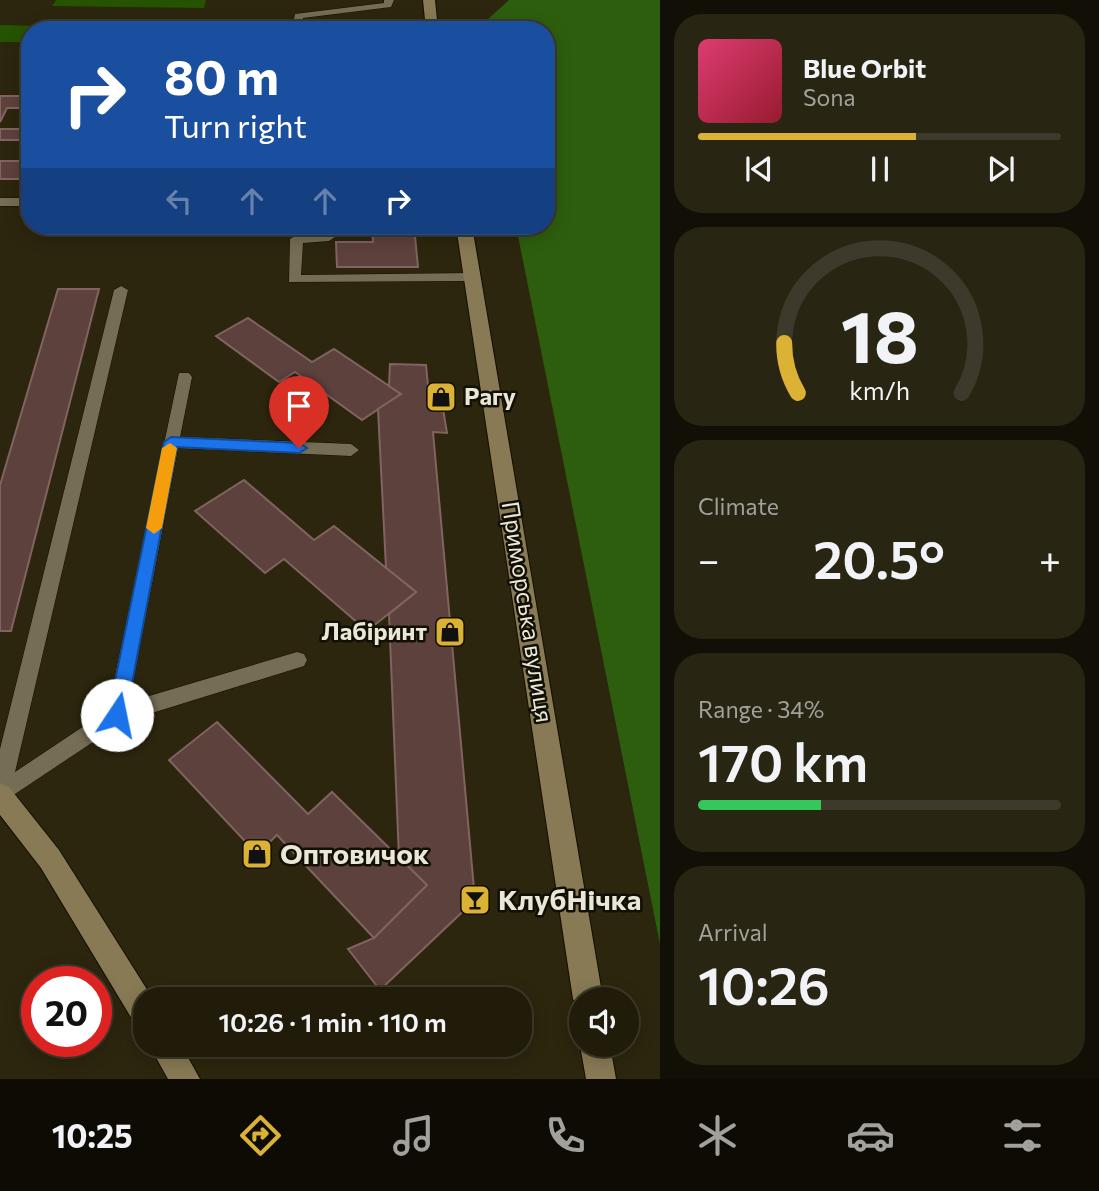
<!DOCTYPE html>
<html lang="en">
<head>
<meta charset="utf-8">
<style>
	:root { --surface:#211c0a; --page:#292513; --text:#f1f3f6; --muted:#a2a19c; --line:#3e3a2b; --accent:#dbb233 }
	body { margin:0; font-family:Commissioner,sans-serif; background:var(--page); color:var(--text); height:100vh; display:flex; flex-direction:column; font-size:26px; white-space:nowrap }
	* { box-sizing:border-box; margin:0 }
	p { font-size:23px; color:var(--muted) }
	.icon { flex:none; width:38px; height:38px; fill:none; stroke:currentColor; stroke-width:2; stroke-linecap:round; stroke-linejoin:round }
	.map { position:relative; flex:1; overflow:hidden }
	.drawer { display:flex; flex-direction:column; gap:14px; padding:14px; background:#120f06; width:439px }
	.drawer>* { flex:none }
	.guide { position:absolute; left:21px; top:21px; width:534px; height:214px; border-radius:28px; box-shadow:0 4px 18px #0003,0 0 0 2px var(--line); background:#1a4fa0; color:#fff; overflow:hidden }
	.buttons { position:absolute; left:569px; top:987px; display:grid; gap:14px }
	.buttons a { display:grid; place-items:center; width:70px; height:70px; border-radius:50%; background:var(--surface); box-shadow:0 4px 18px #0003,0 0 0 2px var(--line); font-size:35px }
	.speed { position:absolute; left:21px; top:966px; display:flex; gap:14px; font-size:35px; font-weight:700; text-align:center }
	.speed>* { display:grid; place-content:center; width:91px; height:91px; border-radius:50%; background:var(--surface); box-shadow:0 4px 18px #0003,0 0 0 2px var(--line); line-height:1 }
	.speed .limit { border:10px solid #d22; background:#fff; color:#111 }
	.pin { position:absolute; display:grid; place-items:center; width:60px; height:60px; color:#fff; margin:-72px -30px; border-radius:50% 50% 50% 0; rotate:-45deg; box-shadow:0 0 7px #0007 }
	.pin .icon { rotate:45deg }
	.me { position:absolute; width:77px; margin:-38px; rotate:11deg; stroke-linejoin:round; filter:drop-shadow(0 0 5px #0008) }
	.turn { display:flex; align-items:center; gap:24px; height:147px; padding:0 28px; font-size:32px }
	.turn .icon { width:91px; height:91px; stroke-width:2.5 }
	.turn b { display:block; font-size:49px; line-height:60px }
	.lanes { display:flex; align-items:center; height:66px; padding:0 28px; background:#0003; justify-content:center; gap:35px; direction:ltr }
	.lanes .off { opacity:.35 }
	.big { font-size:52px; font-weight:600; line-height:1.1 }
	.drawer .card { flex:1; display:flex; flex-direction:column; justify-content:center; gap:10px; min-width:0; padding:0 24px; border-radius:28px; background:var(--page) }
	.drawer .dial { align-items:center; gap:0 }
	.dial svg { height:182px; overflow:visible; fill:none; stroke:var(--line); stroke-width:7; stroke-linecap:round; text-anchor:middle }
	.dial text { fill:var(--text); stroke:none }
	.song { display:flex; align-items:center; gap:21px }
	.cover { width:84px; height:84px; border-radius:10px; background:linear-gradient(135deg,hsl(340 70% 55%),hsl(350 70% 35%)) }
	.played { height:7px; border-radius:4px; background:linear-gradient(90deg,var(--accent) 60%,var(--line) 60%) }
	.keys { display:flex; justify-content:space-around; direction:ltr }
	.heat { display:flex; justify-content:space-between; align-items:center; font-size:38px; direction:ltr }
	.charge { height:10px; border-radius:5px; background:linear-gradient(90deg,#34c759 34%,var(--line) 0) }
	.trip { position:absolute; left:133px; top:987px; width:399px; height:70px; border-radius:28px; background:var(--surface); box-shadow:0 4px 18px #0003,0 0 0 2px var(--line); font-weight:600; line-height:70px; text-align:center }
	.menu { display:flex; height:112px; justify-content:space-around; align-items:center; background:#0d0b04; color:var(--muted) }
	.menu .icon { width:49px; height:49px }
	.menu .current { color:var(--accent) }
	.menu b { font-size:32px; color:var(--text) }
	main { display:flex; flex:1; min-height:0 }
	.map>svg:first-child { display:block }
</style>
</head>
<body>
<main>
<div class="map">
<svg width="660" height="1079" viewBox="0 0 660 1079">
	<rect width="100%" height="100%" fill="#2c260e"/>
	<!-- green -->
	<g fill="#245401">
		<path d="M56,0H206L204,8L52,6Z"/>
		<path d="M0,25L41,26L39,30H30V42H0Z"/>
	</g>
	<!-- forest -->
	<path fill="#2d5e0d" d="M509,0H660V944L516,226H546V30H476Z"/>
	<!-- building -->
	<g fill="#5d413d" stroke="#81635f" stroke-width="2">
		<path d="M334,26H391V30H335Z"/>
		<path d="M0,96H30V108H7L0,122Z"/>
		<rect x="0" y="129" width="30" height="11"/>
		<path d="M30,157V179H0V161H28Z"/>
		<path d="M372,226H414L418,267H337L336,242H373Z"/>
		<path d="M58,289H99L11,631H0V485Z"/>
		<path d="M248,318L312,362L334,349L401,394L362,420L295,372L279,382L216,336Z"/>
		<path d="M390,364L426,365L429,396L441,397L447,433L433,432L475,900L380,990L348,949L374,938L427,885L399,858L389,614L416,592L386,568L378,409L401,394L389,386Z"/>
		<path d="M244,480L314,540L334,526L416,592L367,631L284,559L265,573L195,511Z"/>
		<path d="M217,722L308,814L332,792L427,885L374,938L277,835L257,854L169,760Z"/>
	</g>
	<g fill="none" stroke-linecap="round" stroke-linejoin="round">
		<!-- lane casing -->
		<g stroke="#140e00" stroke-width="1">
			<g id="lane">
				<path d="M384,0H394L391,7L303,18L302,30H292L295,14L384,3Z"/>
				<rect x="0" y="198" width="30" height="8"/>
				<path d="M324,226H336L335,237L329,241L303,243L301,275L472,273L479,277L472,281L289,282L290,239L297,235L323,233Z"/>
				<path d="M121,286L128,290L15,772L108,710L179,373H189L192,377L180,437L351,444L359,450L351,456L178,448L129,702L297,652L304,654L307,660L304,666L123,722L0,804V749L114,290Z"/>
			</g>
		</g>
		<!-- secondary casing -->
		<g stroke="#140e00" stroke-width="2">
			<g id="secondary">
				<path d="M423,0H435L438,30H426Z"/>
				<path d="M456,226H472L603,999H581V1011L573,999Z"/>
				<path d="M0,783L9,787L59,850L153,999H145V1029L135,1024L41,868L0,815Z"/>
				<path d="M581,1043V1045H610L616,1079H586L580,1045Z"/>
				<path d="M149,1045H181L200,1079H168Z"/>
			</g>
		</g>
		<!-- lane -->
		<use href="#lane" fill="#756e54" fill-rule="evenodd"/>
		<!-- secondary -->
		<use href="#secondary" fill="#887a54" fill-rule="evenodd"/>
	</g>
	<!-- route -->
	<path fill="#1a73e8" stroke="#114b97" stroke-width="2" d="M171,437L299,443L307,448L299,453L177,447L126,715L124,720L117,723L111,720L108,715L164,442Z"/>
	<!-- slow -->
	<path fill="#f59e0b" d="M170,443L177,448L162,528L154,534L146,528L162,448Z"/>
	<!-- icons -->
	<defs>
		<g id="shop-square" transform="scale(1.575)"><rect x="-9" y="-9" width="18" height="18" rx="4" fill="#dbb233" stroke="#120f05"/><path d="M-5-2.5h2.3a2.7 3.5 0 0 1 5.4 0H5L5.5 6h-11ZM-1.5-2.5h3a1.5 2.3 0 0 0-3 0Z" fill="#111"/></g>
		<g id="bar-square" transform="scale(1.575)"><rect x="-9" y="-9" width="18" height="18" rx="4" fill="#dbb233" stroke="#120f05"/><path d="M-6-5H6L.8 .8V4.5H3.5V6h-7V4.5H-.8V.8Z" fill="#111"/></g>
	</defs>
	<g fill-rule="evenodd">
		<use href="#shop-square" x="441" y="397"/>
		<use href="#shop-square" x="450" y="632"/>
		<use href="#shop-square" x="257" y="854"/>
		<use href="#bar-square" x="475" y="900"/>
	</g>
	<g text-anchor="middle" stroke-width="5" stroke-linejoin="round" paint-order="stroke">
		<!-- poi labels -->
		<g font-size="24" font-weight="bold" fill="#eae6d8" stroke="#120f05" text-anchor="start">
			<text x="464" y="405">Рагу</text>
			<text x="427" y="640" text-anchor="end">Лабіринт</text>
		</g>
		<!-- street labels -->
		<g font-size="24" fill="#eae6d8" stroke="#120f05">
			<text transform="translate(527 612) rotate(81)" y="8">Приморська вулиця</text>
		</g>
		<!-- near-poi labels -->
		<g font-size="28" font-weight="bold" fill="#eae6d8" stroke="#120f05" text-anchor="start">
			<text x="280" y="864">Оптовичок</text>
			<text x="498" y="910">КлубНічка</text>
		</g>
	</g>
</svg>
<div class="buttons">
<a><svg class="icon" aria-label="sound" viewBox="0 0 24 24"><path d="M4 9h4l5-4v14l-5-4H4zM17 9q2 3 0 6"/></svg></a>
</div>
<div class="speed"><div class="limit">20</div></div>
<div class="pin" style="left:299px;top:448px;background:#d93025"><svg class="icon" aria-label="arrive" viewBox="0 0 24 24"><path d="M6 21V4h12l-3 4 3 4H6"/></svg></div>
<svg class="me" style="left:117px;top:715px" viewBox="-20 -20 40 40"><circle r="19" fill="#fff"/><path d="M0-13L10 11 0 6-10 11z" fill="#1a73e8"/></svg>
<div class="trip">10:26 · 1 min · 110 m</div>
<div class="guide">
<div class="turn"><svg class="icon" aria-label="right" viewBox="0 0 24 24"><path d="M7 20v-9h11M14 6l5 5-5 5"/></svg><div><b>80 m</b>Turn right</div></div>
<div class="lanes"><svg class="icon off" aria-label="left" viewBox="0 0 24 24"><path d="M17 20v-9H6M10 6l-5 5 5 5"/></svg><svg class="icon off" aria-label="ahead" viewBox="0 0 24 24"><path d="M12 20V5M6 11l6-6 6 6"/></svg><svg class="icon off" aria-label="ahead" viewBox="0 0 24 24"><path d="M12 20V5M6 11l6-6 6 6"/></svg><svg class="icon" aria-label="right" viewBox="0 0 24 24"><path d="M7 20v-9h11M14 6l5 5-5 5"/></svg></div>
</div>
</div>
<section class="drawer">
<div class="card">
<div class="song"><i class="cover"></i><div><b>Blue Orbit</b><p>Sona</p></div></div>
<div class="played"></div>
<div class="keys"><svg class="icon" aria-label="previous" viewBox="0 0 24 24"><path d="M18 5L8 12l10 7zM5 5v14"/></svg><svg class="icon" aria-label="pause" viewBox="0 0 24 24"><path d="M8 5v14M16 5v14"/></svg><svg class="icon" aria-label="next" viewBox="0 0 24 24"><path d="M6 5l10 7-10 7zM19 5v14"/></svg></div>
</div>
<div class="card dial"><svg viewBox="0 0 100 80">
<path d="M14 69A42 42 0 1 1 86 69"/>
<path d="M14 69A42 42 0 0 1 8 47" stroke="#dbb233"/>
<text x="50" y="56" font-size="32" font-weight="700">18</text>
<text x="50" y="72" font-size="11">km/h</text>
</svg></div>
<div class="card"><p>Climate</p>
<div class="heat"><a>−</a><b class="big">20.5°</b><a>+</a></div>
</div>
<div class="card"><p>Range · 34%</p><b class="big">170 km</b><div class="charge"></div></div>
<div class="card"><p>Arrival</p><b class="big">10:26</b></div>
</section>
</main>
<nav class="menu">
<b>10:25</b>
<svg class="icon current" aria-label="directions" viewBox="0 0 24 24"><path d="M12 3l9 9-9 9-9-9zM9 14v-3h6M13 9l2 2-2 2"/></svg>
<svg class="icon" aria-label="music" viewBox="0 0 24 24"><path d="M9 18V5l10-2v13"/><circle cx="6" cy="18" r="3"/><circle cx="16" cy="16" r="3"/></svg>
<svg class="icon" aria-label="phone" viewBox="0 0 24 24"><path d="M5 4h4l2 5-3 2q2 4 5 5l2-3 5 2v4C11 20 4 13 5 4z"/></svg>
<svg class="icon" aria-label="climate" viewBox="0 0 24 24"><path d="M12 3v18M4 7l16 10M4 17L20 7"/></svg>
<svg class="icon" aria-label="car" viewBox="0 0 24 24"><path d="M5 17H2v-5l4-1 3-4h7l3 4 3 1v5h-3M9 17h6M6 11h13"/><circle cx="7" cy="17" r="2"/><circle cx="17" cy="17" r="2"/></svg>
<svg class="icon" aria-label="filters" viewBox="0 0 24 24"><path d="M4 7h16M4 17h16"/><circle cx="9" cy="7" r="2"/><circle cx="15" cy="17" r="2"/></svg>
</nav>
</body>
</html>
